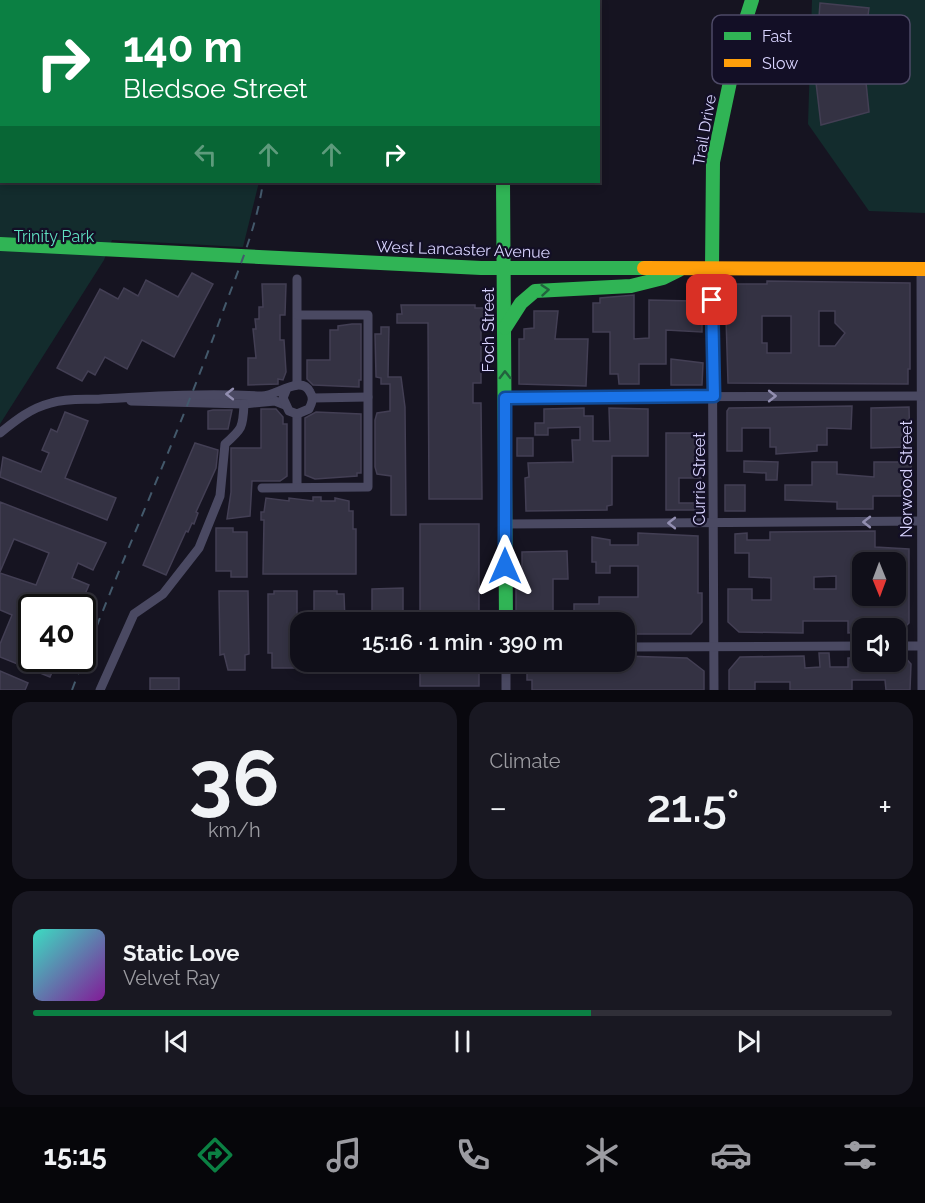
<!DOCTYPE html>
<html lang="en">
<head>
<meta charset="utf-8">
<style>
	:root { --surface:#100f19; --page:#191822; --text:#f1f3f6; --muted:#9c9ca2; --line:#302f38; --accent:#0b8043 }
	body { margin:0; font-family:Raleway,sans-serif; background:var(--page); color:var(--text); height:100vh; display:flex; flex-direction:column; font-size:22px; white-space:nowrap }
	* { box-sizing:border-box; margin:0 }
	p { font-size:20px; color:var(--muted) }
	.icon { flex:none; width:33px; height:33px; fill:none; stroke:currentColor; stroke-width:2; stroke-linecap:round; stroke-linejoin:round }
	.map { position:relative; height:690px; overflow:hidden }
	.side { display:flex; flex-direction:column; gap:12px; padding:12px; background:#09080e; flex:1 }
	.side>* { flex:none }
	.top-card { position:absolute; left:0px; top:0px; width:600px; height:183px; box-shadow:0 3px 9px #0003,0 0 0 2px var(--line); background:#0b8043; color:#fff; overflow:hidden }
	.needle { width:39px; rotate:179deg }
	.fabs { position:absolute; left:852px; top:552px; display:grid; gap:12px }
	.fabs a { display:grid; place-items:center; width:54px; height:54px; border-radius:12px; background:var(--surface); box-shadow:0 3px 9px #0003,0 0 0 2px var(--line); font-size:30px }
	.speed { position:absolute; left:18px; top:594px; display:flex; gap:12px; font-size:30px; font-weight:700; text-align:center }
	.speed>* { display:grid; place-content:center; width:78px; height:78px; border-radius:50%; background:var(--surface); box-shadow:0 3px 9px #0003,0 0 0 2px var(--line); line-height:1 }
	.speed .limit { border:3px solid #111; border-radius:9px; background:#fff; color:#111 }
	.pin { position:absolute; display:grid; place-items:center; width:51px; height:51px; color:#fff; margin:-26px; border-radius:12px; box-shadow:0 3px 9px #0006 }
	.me { position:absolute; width:66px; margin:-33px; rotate:0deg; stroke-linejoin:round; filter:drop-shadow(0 0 4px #0008) }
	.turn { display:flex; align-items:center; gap:21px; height:126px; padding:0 24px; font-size:27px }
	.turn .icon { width:78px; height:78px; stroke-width:2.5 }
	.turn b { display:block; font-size:42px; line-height:51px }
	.lanes { display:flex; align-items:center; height:57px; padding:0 24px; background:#0003; justify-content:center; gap:30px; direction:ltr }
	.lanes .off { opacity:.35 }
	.big { font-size:45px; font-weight:600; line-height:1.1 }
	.side .widget { flex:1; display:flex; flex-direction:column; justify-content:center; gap:9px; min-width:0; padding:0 21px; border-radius:18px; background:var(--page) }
	.side .dial { align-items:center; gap:0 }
	.dial b { font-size:78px; line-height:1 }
	.song { display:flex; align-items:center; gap:18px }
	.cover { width:72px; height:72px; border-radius:9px; background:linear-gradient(135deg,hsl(170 70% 55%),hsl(290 70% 35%)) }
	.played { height:6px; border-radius:3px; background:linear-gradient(90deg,var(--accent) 65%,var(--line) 65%) }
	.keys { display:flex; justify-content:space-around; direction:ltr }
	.heat { display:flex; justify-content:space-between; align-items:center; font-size:33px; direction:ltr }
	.side .tiles { flex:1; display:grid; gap:12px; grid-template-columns:1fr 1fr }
	.widget:last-child { grid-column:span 2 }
	.trip { position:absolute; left:290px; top:612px; width:345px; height:60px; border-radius:18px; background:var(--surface); box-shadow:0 3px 9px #0003,0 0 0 2px var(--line); font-weight:600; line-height:60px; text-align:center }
	.tabs { display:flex; height:96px; justify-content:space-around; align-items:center; background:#06060a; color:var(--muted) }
	.tabs .icon { width:42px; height:42px }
	.tabs .on { color:var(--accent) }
	.tabs b { font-size:27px; color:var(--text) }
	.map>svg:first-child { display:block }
</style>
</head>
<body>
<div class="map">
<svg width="925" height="690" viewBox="0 0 925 690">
	<rect width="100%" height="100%" fill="#161421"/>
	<!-- green -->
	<g fill="#132c2d">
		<path d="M0,0H394L2,2V182H259L243,247L112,240L104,260L0,424Z"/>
		<path d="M812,0H925V213L869,211L808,124Z"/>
	</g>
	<!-- building -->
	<g fill="#343243" stroke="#433f54" stroke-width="1.5" fill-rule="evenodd">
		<path d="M820,3L869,8L863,53L869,112L821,125L815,74Z"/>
		<path d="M192,273L213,284L174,357L142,340L127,369L105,357L95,375L88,371L82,381L57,368L100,289L118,299L124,288L138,296L146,280L178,297Z"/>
		<path d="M767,281L910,283V369H908V384L728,383L725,284H767ZM819,311H835V323L845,333L835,346H819ZM762,316H791V353H767V343H762Z"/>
		<path d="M262,284H286L285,315H280V340H284L286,372L283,380L278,379V384L248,385V358H256L253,329H256L255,319H259V307H263Z"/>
		<path d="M634,295V339L649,338V300L693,301V321H702V332L666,330V364H639V384H619L618,374H610V332H593V303H600V298Z"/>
		<path d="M401,305H475V308H490V323H481V383H473V403H481L482,499H429L428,323H397V314H402Z"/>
		<path d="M534,311H558L555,339H588L586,386L519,384V339H524V329L534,328Z"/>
		<path d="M352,324H361V380H359V387L313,385L307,379V360H330V330H338V326Z"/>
		<path d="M381,327H389L388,377H401L405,407L406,515H391V476L377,474L375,467V420L377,413L390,411V384H381V378L376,377L375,334H381Z"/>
		<path d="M671,359L703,363L702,385H671Z"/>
		<path d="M852,406L851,429L827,428V445H817V451L776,454V447H770V428H742V451H727V411L729,408Z"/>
		<path d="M909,407L910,447L871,448V408Z"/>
		<path d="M584,408V416H593V441H610L609,408L648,409V456H612V505L607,506V510L526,511L525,478L529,477L528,463L573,462L572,440H580V427L548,428V435H535V423H544V409Z"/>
		<path d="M261,409H276L283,417V424H287V476L280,481H252L250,516L227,519L231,492V448H261Z"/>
		<path d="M213,410H232L228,429H208V411Z"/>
		<path d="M65,412L88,421L65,478L116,498L107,520L0,477L3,457L41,472L49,453L42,450L51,429L57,432Z"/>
		<path d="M316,412L361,414V473H357V476L315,479L305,475V418Z"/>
		<path d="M666,433H703L701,478H679V503H701V510H666Z"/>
		<rect x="517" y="438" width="16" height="18"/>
		<path d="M195,443L218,450L216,468L196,512L198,513L194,524L192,523L188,532L186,531L166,575L143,565Z"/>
		<path d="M744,461L778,462L777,480H766V473L744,472Z"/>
		<path d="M812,462H837V474L874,477V462H911V496H873V509H837V502L785,500V485H812Z"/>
		<rect x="725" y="485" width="20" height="26"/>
		<path d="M313,497H321V501H335V498L349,501V511H353V529H356V574H263L264,520H261V512H264L266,498L289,501V498L313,501Z"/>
		<path d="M0,502L106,543L93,570L78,563L72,578L89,585L79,608H32V658H58L50,677L0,657V644L12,615L0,610V573L36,585L49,553L14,539L0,572Z"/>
		<rect x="420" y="524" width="59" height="98"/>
		<path d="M216,528H233V532H247V577H231V571H216Z"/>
		<path d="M875,531V547L909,549V623L901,631L862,628V632L848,633V621H803V633L739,632L728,622V589H752V600H771V578L749,577V553H735V534L747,533V540H770V532ZM862,562H896V596H884V607H862ZM836,576V589H814V577Z"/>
		<path d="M638,533L698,536V593H702V622L691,634H624V622H574V604H599V597H638V566H610V573H596V562H592V537L610,540V545H638Z"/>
		<path d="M567,551L568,579H553V613H516V587H522V552Z"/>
		<path d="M403,588V622H372V589Z"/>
		<path d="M219,591H248L249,654L245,655V670H228L224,654L220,655Z"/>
		<path d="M274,591H297V650H300V662H340V668H272V653H268V594H274Z"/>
		<path d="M314,591H337V594H344L345,622H314Z"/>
		<path d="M819,653H829L830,667H848V658H852V655H862V662H896V655L904,656L911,664L910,690H886L885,680H852V690H790V682H755V690H729V670L740,657L804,656L805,668L820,667Z"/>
		<path d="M624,656L687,658L704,671V690H532V680H527V663L533,662H624Z"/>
		<path d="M373,662H404V669L373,670Z"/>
		<rect x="420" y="662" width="59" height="24"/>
		<path d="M0,671L28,683L25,690H0Z"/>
		<rect x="150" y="678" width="29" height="12"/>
	</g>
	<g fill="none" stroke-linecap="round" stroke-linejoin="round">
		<!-- street -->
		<g stroke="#4a4962" stroke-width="9">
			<path d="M500,0V2"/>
			<path d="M712,268L714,690"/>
			<path d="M921,269L922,690"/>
			<path d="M297,384V279"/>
			<path d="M505,397L925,396"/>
			<path d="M313,398L368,397"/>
			<path d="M131,401L244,404L275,401L285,405"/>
			<path d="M297,414V487"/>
			<path d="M0,433C16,420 31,408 51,403C67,398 85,400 101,399C155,396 207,393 261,396C275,397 301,374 310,392C314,398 312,403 309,409L297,414L289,411L283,398L287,388"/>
			<path d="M262,488L368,487V315H298"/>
			<path d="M505,524L925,521"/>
			<path d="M896,646H925"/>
			<path d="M624,647L862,646"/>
			<path d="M506,662V690"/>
			<path d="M100,690L134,614L163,594L199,548L220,496L225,444C242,429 243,428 244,404"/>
		</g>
		<!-- fast -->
		<g stroke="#30b455" stroke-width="14">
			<path d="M503,182L506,622"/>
			<path d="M0,244L481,268H644"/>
			<path d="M712,268L713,162L738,44L752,0"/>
			<path d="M505,328L521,303L535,291L631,286L663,278L679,270"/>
		</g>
		<!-- slow -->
		<path stroke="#ff9f0a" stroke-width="14" d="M644,268L925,269"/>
		<!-- rail -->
		<g stroke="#43596b" stroke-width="2" stroke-dasharray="9 8" stroke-linecap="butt">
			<path d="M258,0V2"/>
			<path d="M72,690C118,567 173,448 218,325C235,277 256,232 263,182"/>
		</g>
	</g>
	<!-- one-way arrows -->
	<defs><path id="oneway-chevron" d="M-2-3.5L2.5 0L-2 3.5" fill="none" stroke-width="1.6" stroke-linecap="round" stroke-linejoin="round" transform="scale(1.5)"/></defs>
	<g stroke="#22623e">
		<use href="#oneway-chevron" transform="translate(545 290) rotate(-5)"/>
		<use href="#oneway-chevron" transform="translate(505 375) rotate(-91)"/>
	</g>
	<g stroke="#928eb0">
		<use href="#oneway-chevron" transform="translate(230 394) rotate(-180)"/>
		<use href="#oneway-chevron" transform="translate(772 396)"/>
		<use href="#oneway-chevron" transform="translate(867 522) rotate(180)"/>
		<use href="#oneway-chevron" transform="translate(672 523) rotate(180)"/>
	</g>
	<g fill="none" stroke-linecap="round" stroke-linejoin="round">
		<!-- route casing -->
		<g stroke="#114b97" stroke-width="15">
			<path id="route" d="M505,566V398L714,396L712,300"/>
		</g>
		<!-- route -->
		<use href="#route" stroke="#1a73e8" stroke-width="10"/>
	</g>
	<g text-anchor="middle" stroke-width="4.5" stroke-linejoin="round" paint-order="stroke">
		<!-- street labels -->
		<g font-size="16" fill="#d9d4ff" stroke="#130f26">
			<text transform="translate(704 130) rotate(-80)" y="6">Trail Drive</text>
			<text transform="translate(463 249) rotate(2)" y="6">West Lancaster Avenue</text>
			<text transform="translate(488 330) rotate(-90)" y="6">Foch Street</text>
			<text transform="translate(699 479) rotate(-90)" y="6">Currie Street</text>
			<text transform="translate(906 479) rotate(-90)" y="6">Norwood Street</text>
		</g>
		<!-- park labels -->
		<g font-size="16" fill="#5fe0c0" stroke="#130f26">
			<text x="54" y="242">Trinity Park</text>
		</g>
	</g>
	<!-- legend -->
	<rect x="712" y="15" width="198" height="69" rx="9" fill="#130f26" stroke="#4e4a67" stroke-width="1.5"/>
	<rect x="724" y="32" width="27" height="8" fill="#30b455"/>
	<rect x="724" y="59" width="27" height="8" fill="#ff9f0a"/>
	<g font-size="16" fill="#d9d4ff">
		<text x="762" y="42">Fast</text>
		<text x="762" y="69">Slow</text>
	</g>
</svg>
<div class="fabs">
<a><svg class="needle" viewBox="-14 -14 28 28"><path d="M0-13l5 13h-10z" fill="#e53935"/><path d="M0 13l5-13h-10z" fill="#9c9ca2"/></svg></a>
<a><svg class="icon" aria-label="sound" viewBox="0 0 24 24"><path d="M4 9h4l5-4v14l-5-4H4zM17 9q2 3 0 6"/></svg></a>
</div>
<div class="speed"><div class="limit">40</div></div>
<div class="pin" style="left:712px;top:300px;background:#d93025"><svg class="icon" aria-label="arrive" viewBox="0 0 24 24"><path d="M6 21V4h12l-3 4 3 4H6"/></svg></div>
<svg class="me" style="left:505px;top:566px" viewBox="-20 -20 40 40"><path d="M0-17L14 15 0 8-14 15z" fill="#1a73e8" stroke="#fff" stroke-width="4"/></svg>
<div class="trip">15:16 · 1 min · 390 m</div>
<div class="top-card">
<div class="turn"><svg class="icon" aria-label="right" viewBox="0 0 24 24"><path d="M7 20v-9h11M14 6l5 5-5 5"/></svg><div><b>140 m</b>Bledsoe Street</div></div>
<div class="lanes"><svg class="icon off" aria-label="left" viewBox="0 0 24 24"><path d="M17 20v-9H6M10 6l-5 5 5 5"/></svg><svg class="icon off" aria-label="ahead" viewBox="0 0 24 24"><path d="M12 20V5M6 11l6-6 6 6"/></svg><svg class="icon off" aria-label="ahead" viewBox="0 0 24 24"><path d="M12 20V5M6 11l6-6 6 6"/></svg><svg class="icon" aria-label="right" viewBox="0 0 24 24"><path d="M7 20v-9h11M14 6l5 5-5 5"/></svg></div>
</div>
</div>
<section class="side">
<div class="tiles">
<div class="widget dial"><b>36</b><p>km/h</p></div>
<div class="widget"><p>Climate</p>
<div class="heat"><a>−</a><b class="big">21.5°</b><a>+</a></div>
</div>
<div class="widget">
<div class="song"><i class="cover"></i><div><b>Static Love</b><p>Velvet Ray</p></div></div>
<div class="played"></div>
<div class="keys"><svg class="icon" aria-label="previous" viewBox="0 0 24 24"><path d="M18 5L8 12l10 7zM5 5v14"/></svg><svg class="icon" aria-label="pause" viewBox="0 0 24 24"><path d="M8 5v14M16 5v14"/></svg><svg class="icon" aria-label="next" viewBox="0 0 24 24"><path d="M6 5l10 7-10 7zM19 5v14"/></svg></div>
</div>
</div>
</section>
<nav class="tabs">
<b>15:15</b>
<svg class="icon on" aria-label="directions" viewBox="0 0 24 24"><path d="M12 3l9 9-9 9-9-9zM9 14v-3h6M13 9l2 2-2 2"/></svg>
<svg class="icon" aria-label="music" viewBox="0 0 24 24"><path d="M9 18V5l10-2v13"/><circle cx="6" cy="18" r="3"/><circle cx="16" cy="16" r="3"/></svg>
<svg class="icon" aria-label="phone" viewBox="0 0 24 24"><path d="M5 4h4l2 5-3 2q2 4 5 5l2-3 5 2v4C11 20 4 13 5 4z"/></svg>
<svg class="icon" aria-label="climate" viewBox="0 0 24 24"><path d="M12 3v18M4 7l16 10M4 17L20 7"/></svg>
<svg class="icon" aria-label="car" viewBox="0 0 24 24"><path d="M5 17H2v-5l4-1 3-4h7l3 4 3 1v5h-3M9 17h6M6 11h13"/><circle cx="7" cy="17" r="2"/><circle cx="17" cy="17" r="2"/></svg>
<svg class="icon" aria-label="filters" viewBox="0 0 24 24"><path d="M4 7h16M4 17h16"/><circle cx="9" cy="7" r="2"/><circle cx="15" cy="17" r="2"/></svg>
</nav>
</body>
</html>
